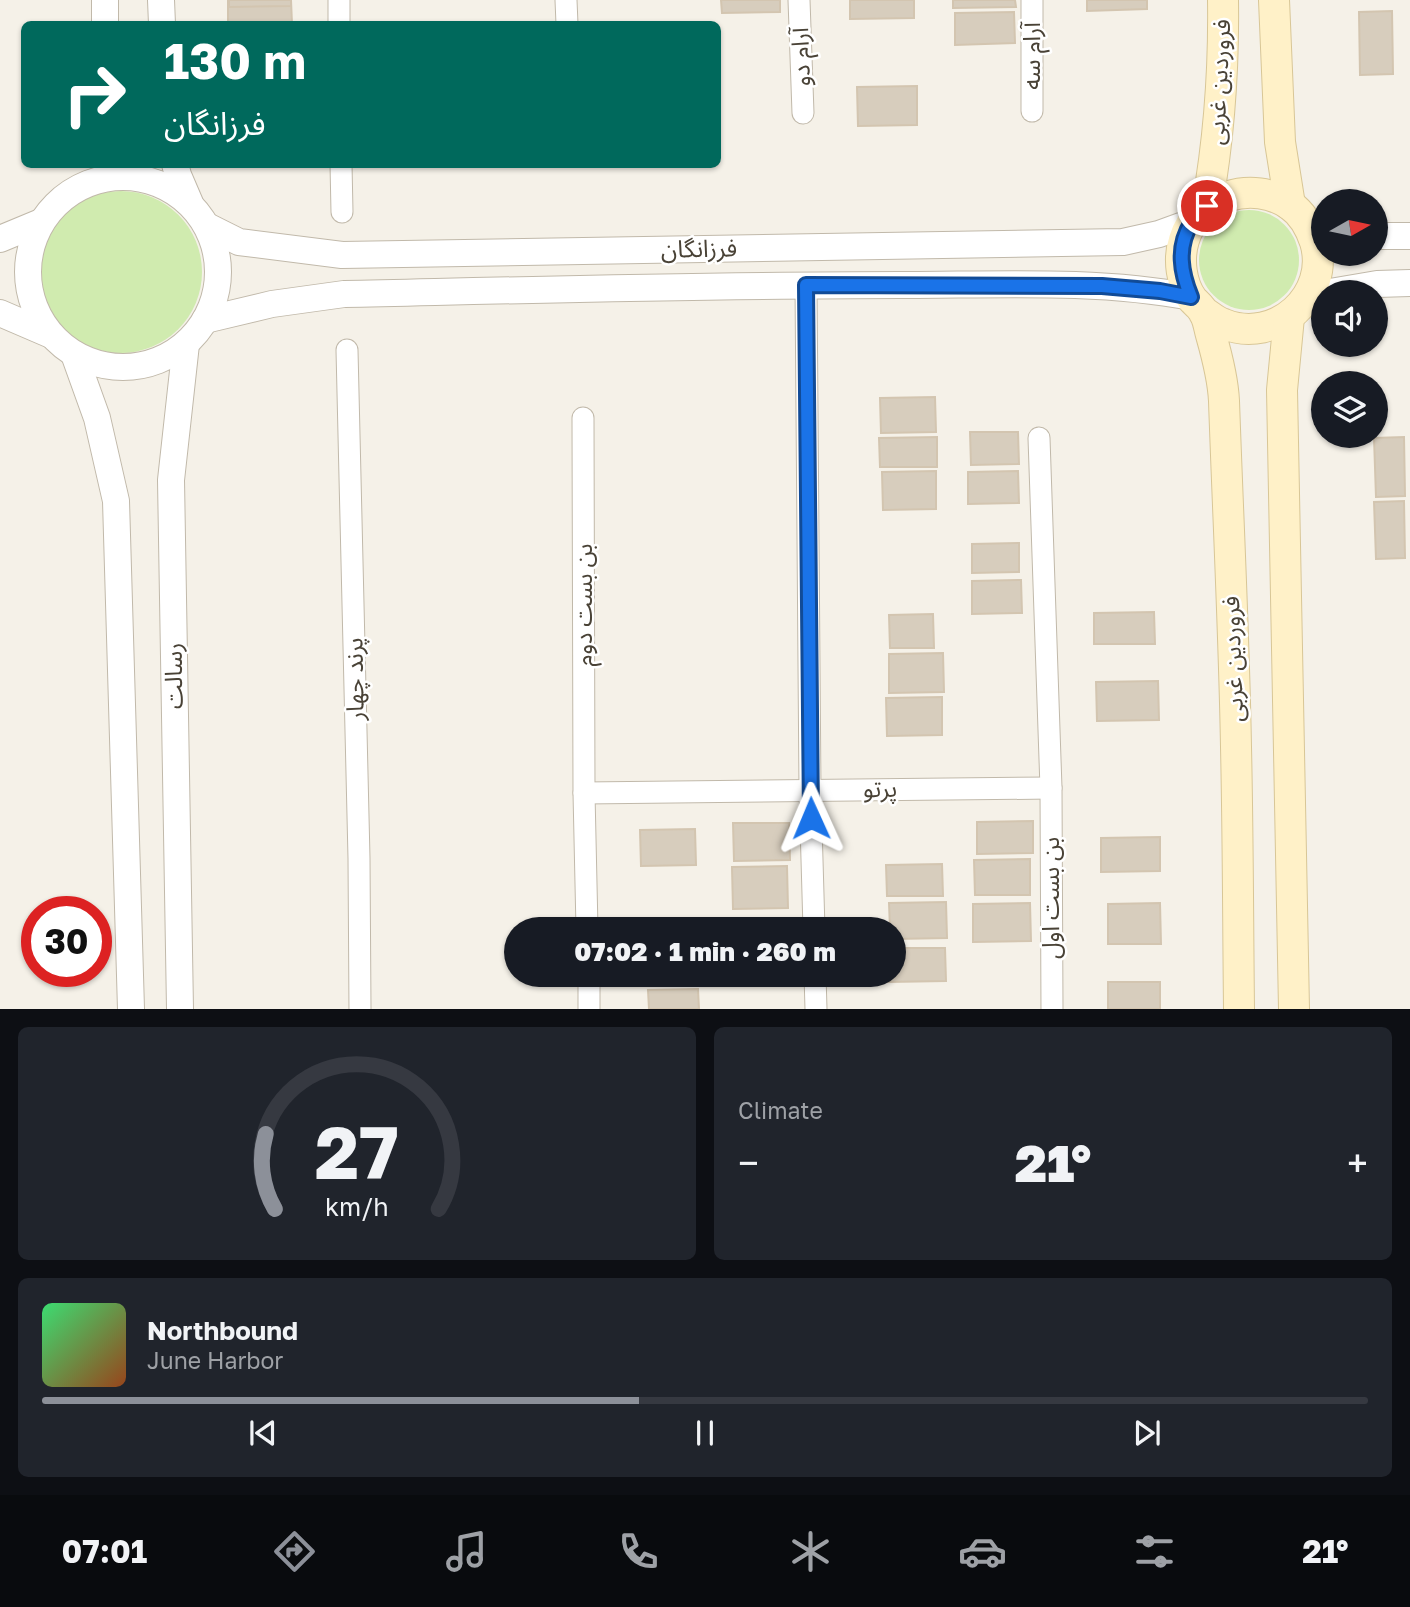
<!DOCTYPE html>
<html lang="en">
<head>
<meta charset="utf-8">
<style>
	:root { --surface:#171b24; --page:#20242c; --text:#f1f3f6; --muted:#9ea1a6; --line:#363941; --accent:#8c9099 }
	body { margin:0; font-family:"Golos Text","Noto Sans Arabic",sans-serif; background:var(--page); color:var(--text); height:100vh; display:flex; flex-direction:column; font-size:26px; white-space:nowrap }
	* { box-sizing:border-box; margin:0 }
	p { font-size:23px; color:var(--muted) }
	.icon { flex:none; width:38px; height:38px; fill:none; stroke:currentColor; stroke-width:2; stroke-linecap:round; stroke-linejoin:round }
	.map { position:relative; height:1009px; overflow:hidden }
	.panel { display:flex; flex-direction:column; gap:18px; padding:18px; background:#0d0f14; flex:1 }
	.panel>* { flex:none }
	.hud { position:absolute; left:21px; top:21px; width:700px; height:147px; border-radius:10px; box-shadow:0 2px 5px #0004; background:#00695c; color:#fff; overflow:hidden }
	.needle { width:46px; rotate:81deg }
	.buttons { position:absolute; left:1311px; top:189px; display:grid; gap:14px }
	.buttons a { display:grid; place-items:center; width:77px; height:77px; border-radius:50%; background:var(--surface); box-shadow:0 2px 5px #0004; font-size:35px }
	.speed { position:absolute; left:21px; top:896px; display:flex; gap:14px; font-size:35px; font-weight:700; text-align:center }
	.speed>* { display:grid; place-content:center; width:91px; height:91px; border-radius:50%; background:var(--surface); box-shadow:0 2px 5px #0004; line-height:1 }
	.speed .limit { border:10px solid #d22; background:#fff; color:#111 }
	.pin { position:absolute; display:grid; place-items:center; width:60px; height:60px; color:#fff; margin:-30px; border:4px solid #fff; border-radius:50%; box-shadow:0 2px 7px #0007 }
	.me { position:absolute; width:77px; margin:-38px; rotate:359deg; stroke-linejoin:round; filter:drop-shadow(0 0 5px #0008) }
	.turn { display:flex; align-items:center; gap:24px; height:147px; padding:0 28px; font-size:32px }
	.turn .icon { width:91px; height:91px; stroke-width:2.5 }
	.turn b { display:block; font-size:49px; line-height:60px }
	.big { font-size:52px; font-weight:800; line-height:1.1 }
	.panel .widget { flex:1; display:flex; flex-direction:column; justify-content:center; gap:10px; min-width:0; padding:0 24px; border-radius:10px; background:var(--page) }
	.panel .dial { align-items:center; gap:0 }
	.dial svg { height:182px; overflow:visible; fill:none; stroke:var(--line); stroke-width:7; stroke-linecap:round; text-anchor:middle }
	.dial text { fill:var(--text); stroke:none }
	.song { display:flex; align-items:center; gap:21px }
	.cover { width:84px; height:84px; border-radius:10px; background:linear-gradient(135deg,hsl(140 70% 55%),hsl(20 70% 35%)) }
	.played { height:7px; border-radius:4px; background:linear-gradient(90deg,var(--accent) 45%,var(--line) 45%) }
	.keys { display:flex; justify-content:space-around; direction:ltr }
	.heat { display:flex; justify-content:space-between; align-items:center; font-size:38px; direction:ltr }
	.panel .tiles { flex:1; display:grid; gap:18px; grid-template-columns:1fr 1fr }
	.widget:last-child { grid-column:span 2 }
	.trip { position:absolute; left:504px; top:917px; width:402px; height:70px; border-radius:35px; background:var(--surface); box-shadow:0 2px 5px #0004; font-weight:800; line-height:70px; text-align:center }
	.dock { display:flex; height:112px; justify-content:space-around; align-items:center; background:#090b0e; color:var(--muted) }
	.dock .icon { width:49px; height:49px }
	.dock .on { color:var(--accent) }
	.dock b { font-size:32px; color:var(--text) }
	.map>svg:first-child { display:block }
</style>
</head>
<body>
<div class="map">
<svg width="1410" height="1009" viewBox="0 0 1410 1009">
	<rect width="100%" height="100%" fill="#f5f1e8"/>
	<!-- green -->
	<g fill="#d0ebaf">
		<circle cx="121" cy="272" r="81"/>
		<circle cx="1249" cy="260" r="50"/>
	</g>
	<!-- building -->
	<g fill="#d7cdbd" stroke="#d3c5b0" stroke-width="2">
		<path d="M228,0H291L292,24H228Z"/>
		<path d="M229,0H291V6L229,7Z"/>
		<path d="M721,0H780V12L722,13Z"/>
		<path d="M850,0H914V18L850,19Z"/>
		<path d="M953,0H1015L1016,7L953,8Z"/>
		<path d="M1087,0H1147V9L1087,11Z"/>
		<path d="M1392,11L1393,74L1360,75L1359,12Z"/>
		<path d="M1014,12L1015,43L955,45V13Z"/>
		<path d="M917,86V125L858,126L857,87Z"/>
		<path d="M935,397L936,432L881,433L880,398Z"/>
		<path d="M970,432H1018L1019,464L971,465Z"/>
		<path d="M937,437V467H880L879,438Z"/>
		<path d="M1404,437L1405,496L1376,497L1374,438Z"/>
		<path d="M936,471V509L883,510L882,472Z"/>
		<path d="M1018,471L1019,503L968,504V472Z"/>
		<path d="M1404,501L1405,558L1376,559L1374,502Z"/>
		<path d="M1019,543V572L972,573V544Z"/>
		<path d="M1021,580L1022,613L972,614V581Z"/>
		<path d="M1154,612L1155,644H1094V613Z"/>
		<path d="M933,614L934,648H890L889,615Z"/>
		<path d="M943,653L944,692L889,693V654Z"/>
		<path d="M1158,681L1159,720L1097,721L1096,682Z"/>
		<path d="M942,697V735L887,736L886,698Z"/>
		<path d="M1033,821V853L977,854V822Z"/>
		<path d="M733,823H789L790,860L734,861Z"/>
		<path d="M695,829L696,865L641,866L640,830Z"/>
		<path d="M1160,837V871L1101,872V838Z"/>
		<path d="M1030,859V895H975L974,860Z"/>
		<path d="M942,864L943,896H887L886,865Z"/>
		<path d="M787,866L788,908L733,909L732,867Z"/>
		<path d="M946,902L947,938L894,939V929H890L889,903Z"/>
		<path d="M1030,903L1031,941L973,942V904Z"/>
		<path d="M1160,903L1161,944H1108V904Z"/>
		<path d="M894,948H945L946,981L888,982L887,975H894Z"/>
		<path d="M645,975H699V982L645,983Z"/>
		<rect x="1108" y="982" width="52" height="27"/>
		<path d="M698,989L699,1009H649L648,990Z"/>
	</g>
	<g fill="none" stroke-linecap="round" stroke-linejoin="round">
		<!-- minor casing -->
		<g stroke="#c1b9aa" stroke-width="23">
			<g id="minor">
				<path d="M339,0V24"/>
				<path d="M566,0L567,24"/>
				<path d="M799,0L803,113"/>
				<path d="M1032,0V111"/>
				<path d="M341,164L342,212"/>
				<path d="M806,285L810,790L814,929"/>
				<path d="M347,350L359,858L360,1009"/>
				<path d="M583,418L584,793L587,929"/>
				<path d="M1039,438L1051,788L1052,1009"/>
				<path d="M584,793L1051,788"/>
				<path d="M589,975V1009"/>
				<path d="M815,975L816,1009"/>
			</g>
		</g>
		<!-- tertiary casing -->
		<g stroke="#c1b9aa" stroke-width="28">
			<g id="tertiary">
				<path d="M105,0V24"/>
				<path d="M161,0L162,24"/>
				<path d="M175,164L178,175L190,203"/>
				<circle cx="123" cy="272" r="95"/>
				<path d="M207,226L239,242L342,255L1123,242L1159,234L1192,222"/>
				<path d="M1376,236H1410"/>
				<path d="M0,239L41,222"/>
				<path d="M1330,292L1377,284L1410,283"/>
				<path d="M0,313L51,335"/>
				<path d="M205,320L272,304L344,294C529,290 715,285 900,285C997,285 1096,279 1191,297"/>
				<path d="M74,354L97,418L116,501L131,1009"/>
				<path d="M180,1009L171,480L186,344"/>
			</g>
		</g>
		<!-- secondary casing -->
		<g stroke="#d8c696" stroke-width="32">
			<g id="secondary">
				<path d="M1274,0L1280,142L1290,205"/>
				<path d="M1207,206C1219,138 1224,69 1223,0"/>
				<path d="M1204,312C1210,316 1217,322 1224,324C1276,345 1331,295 1315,242C1310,227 1303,214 1290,205C1253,179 1197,196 1184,240C1178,259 1181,284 1193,300C1197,304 1202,308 1204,313C1208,319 1209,328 1211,335C1217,356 1223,379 1224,401C1228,517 1234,632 1236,747C1238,834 1238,921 1239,1009"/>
				<path d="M1289,317L1282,390L1294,1009"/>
			</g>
		</g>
		<!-- minor -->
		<use href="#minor" stroke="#fff" stroke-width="21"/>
		<!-- tertiary -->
		<use href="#tertiary" stroke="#fff" stroke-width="26"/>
		<!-- secondary -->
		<use href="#secondary" stroke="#fff1c8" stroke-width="30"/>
	</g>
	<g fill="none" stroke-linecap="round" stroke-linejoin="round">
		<!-- route casing -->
		<g stroke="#114b97" stroke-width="18">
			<path id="route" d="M811,818L806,285L1102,286L1160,291L1191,297C1181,273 1176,247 1192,222C1196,216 1202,211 1207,206"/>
		</g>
		<!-- route -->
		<use href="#route" stroke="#1a73e8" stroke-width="12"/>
	</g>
	<g text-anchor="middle" stroke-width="5" stroke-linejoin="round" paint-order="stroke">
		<!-- street labels -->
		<g font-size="24" fill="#494236" stroke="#fff">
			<text transform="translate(1032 56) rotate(-90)" y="8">آرام سه</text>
			<text transform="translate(801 57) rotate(-92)" y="8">آرام دو</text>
			<text transform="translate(1219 82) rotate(-87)" y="8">فروردین غربی</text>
			<text transform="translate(699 249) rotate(-1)" y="8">فرزانگان</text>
			<text transform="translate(584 605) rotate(-90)" y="8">بن بست دوم</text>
			<text transform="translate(1233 659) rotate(-92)" y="8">فروردین غربی</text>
			<text transform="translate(174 676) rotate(-91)" y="8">رسالت</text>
			<text transform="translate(355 679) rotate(-91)" y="8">پرند چهار</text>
			<text transform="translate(880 789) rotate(-1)" y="8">پرتو</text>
			<text transform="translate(1051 898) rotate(-90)" y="8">بن بست اول</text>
		</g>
	</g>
</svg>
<div class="buttons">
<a><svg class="needle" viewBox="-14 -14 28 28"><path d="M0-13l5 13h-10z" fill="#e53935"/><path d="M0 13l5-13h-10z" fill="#9ea1a6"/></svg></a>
<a><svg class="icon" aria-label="sound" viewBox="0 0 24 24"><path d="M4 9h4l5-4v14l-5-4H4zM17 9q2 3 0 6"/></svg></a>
<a><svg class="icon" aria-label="layers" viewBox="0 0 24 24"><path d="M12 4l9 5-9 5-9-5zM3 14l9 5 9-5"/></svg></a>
</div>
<div class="speed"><div class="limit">30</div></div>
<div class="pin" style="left:1207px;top:206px;background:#d93025"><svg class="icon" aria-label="arrive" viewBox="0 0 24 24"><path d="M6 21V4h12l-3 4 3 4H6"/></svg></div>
<svg class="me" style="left:811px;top:818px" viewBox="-20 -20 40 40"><path d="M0-17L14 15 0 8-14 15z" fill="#1a73e8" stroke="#fff" stroke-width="4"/></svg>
<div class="trip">07:02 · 1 min · 260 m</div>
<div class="hud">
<div class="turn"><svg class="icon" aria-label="right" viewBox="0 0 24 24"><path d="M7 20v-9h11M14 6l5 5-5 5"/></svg><div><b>130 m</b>فرزانگان</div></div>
</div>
</div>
<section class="panel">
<div class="tiles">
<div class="widget dial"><svg viewBox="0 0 100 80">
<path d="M14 69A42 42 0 1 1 86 69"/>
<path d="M14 69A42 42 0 0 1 10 36" stroke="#8c9099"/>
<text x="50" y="56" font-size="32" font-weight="700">27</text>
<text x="50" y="72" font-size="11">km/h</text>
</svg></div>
<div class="widget"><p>Climate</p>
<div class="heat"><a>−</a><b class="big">21°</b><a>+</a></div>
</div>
<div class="widget">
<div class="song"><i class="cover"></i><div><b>Northbound</b><p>June Harbor</p></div></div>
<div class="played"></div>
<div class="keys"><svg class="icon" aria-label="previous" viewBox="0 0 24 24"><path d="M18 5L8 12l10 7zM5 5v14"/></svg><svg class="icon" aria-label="pause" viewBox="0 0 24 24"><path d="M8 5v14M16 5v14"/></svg><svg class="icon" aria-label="next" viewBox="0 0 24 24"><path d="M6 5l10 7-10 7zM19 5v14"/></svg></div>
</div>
</div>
</section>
<nav class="dock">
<b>07:01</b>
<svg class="icon on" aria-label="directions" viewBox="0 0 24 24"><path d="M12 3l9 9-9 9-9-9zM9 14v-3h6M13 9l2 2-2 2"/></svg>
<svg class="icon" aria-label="music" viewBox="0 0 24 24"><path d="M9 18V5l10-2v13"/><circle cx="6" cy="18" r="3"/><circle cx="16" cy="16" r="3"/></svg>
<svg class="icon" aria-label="phone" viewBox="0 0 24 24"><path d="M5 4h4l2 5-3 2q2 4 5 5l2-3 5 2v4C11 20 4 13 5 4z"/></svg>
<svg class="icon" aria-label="climate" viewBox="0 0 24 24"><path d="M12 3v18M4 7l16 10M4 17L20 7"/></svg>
<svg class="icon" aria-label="car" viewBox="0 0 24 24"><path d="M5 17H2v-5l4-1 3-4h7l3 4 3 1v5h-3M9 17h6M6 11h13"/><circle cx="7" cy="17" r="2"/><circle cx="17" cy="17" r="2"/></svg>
<svg class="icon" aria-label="filters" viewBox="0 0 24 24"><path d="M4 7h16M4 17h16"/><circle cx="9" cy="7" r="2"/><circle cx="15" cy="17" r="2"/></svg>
<b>21°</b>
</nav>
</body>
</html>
